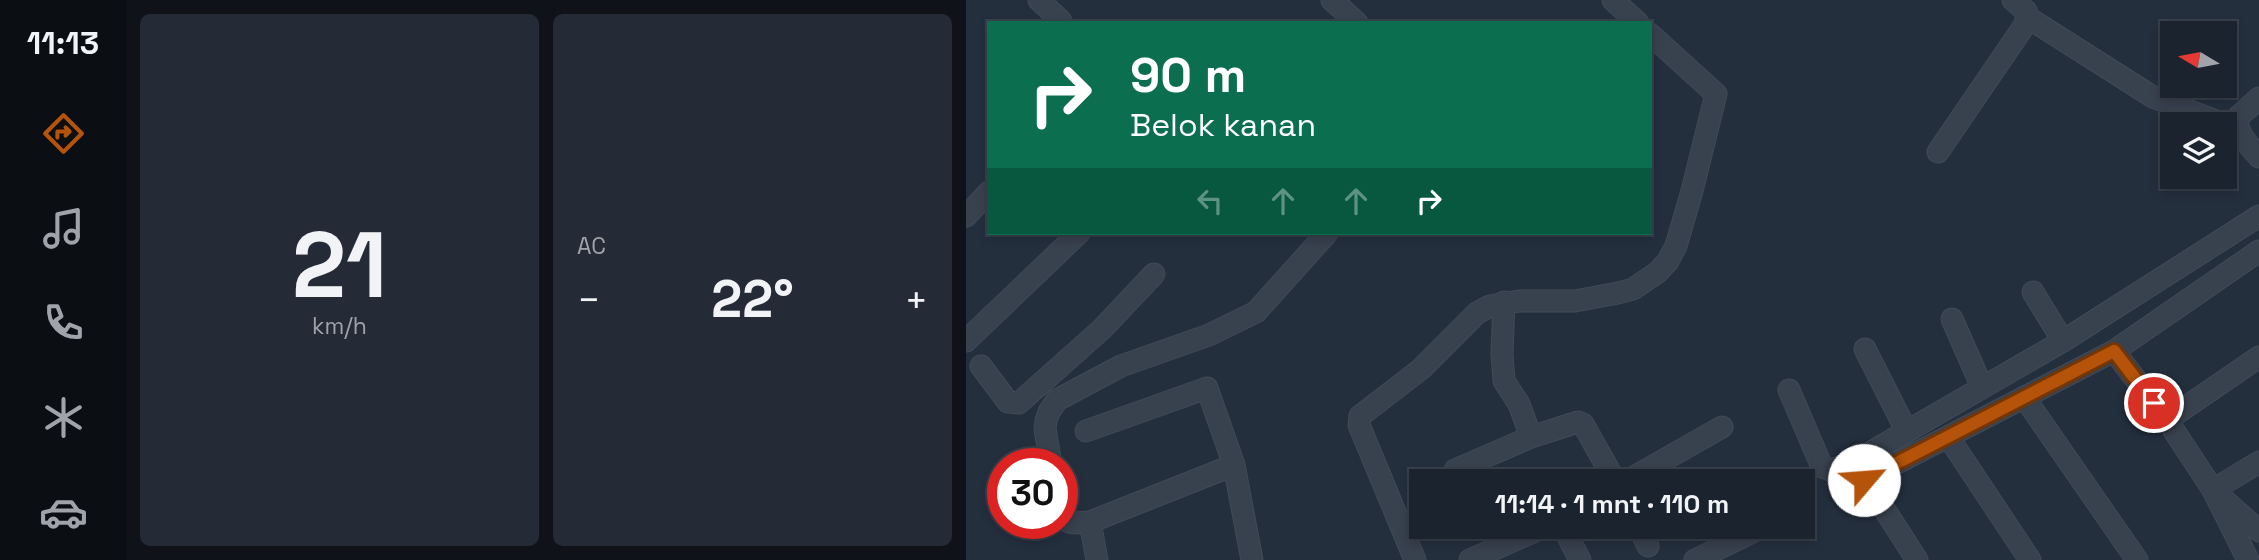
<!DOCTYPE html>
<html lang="id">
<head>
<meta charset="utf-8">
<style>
	:root { --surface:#1b232e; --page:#242b36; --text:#f1f3f6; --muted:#a0a4aa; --line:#39404a; --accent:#b45309 }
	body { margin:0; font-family:"Space Grotesk",sans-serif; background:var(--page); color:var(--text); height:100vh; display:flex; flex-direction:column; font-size:26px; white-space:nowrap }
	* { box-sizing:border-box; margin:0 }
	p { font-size:23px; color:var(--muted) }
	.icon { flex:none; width:38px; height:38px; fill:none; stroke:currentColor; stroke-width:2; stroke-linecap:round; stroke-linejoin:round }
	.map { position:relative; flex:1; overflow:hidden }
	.side { display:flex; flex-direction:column; gap:14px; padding:14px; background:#0f1319; width:840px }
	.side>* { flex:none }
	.guide { position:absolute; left:21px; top:21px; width:665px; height:214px; border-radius:0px; box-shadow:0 4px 10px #0003,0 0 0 2px var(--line); background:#0b6e4f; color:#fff; overflow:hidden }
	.needle { width:46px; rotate:280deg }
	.buttons { position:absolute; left:1194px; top:21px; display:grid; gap:14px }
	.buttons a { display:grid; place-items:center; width:77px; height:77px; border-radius:0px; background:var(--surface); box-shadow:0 4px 10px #0003,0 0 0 2px var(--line); font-size:35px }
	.speed { position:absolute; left:21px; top:448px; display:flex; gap:14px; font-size:35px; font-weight:700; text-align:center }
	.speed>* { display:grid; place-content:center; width:91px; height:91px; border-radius:50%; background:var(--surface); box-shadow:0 4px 10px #0003,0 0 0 2px var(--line); line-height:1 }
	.speed .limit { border:10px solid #d22; background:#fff; color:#111 }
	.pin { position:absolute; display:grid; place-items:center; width:60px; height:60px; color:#fff; margin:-30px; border:4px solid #fff; border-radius:50%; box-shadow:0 2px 7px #0007 }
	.me { position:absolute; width:77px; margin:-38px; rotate:63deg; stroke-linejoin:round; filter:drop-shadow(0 0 5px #0008) }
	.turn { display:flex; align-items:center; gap:24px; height:147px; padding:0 28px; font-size:32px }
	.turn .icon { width:91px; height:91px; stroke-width:2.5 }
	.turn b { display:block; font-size:49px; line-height:60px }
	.lanes { display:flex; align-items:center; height:66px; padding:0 28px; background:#0003; justify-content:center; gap:35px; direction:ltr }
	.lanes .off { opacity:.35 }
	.big { font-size:52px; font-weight:700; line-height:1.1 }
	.side .tile { flex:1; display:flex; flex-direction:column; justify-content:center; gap:10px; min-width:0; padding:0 24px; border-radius:10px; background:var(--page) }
	.side .dial { align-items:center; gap:0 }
	.dial b { font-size:91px; line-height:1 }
	.heat { display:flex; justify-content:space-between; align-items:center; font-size:38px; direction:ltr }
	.side .tiles { flex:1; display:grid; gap:14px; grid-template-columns:repeat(2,1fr) }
	.trip { position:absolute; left:443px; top:469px; width:406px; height:70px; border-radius:0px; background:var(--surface); box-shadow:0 4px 10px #0003,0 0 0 2px var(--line); font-weight:700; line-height:70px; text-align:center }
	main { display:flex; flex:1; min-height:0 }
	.tab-bar { display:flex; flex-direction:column; width:126px; justify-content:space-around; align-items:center; background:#0b0e12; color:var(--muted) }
	.tab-bar .icon { width:49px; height:49px }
	.tab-bar .on { color:var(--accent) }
	.tab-bar b { font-size:32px; color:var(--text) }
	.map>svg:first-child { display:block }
</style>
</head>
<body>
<main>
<nav class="tab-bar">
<b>11:13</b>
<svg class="icon on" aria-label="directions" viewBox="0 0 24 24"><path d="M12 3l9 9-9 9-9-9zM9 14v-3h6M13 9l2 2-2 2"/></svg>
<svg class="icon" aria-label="music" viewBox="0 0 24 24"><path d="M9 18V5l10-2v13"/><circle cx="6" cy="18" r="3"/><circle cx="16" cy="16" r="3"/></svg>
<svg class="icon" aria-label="phone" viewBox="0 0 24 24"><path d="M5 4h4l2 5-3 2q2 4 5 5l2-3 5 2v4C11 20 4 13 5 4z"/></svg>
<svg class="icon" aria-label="climate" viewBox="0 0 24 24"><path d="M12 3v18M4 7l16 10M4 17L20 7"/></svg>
<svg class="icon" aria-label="car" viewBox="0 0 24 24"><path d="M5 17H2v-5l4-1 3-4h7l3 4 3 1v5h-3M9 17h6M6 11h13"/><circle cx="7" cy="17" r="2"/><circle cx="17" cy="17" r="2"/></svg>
</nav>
<section class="side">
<div class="tiles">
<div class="tile dial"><b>21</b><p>km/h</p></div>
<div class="tile"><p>AC</p>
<div class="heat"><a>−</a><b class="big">22°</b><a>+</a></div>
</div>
</div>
</section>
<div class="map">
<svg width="1293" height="560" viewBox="0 0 1293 560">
	<rect width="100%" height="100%" fill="#242f3e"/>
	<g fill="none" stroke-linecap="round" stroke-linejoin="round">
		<!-- street casing -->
		<g stroke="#414a57" stroke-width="23">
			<g id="street">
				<path d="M73,0L95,21"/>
				<path d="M366,0L391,23"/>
				<path d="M647,0L672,23"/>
				<path d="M1061,17L1187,97L1271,129"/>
				<path d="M1293,98L1272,117C1269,133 1283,145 1293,157"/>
				<path d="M972,152L1060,23V11L1047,0"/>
				<path d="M0,216L23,192"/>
				<path d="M1067,292L1097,341"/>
				<path d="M538,302L536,354L538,381L553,404L565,437"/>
				<path d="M986,319L1016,387"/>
				<path d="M0,341L113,233"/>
				<path d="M899,349L940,430"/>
				<path d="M1148,351L1201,420L1247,490L1282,560"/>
				<path d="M15,366L42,402L53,403L136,329L188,274"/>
				<path d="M823,390L856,467L865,470L888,462L951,560"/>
				<path d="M1058,397L1171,560"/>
				<path d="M1201,420L1293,357"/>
				<path d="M120,431L241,388L268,465"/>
				<path d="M983,438L1064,560"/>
				<path d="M888,462L1097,341L1293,216"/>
				<path d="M1293,462L1247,490L1293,531"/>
				<path d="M85,464L79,429L80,421L83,412L91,400L155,366L243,335L290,312L361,233"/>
				<path d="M489,470L565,437L612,422L617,424L649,481"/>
				<path d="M898,480L1148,351L1293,251"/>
				<path d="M661,481L756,427"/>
				<path d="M96,517C103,526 114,522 124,522L268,465L286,560"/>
				<path d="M124,522L131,560"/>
				<path d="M597,527L614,560"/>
				<path d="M672,527L682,546"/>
				<path d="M449,560L393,425L394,416L455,369L511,313L524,306L553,301H609L652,293L667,289L692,272L702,261L710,246L726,191L750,94L684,34"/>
				<path d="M504,560L578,527"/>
				<path d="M729,560L797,527"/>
			</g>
		</g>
		<!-- street -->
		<use href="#street" stroke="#38414e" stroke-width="21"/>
	</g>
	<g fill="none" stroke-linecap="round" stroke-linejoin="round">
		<!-- route casing -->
		<g stroke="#753606" stroke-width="18">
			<path id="route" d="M898,480L1148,351L1188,403"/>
		</g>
		<!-- route -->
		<use href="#route" stroke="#b45309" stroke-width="12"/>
	</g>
</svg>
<div class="buttons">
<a><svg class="needle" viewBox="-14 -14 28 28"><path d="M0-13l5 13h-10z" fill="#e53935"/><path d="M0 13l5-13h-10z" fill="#a0a4aa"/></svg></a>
<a><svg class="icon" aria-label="layers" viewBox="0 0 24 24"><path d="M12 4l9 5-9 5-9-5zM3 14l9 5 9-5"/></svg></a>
</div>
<div class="speed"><div class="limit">30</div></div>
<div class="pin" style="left:1188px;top:403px;background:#d93025"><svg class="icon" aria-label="arrive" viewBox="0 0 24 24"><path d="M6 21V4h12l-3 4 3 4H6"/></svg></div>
<svg class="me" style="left:898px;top:480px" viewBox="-20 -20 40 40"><circle r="19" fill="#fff"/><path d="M0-13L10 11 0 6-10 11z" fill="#b45309"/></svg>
<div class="trip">11:14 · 1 mnt · 110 m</div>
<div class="guide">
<div class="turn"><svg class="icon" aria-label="right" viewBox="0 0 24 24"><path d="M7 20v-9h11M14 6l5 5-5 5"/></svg><div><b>90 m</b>Belok kanan</div></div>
<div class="lanes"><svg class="icon off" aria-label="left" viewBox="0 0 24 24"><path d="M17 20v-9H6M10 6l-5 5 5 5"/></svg><svg class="icon off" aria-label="ahead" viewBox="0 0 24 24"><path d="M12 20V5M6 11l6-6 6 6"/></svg><svg class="icon off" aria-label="ahead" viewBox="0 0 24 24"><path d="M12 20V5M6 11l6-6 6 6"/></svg><svg class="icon" aria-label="right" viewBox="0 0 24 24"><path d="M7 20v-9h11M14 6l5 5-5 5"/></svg></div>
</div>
</div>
</main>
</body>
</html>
